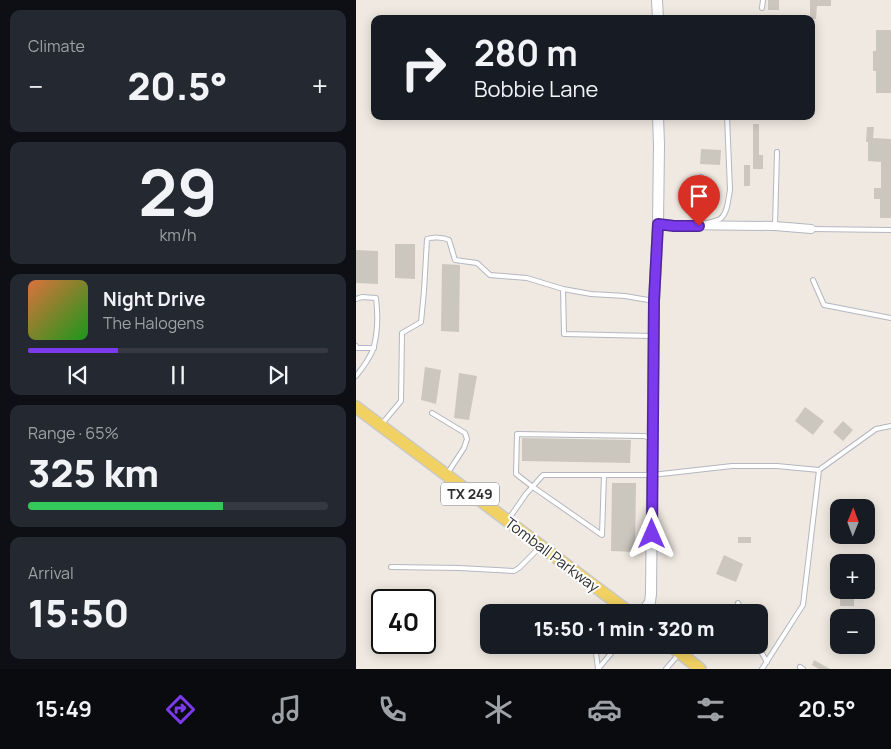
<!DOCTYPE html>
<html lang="en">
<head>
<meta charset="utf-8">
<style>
	:root { --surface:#171b24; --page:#242831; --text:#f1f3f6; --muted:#9ea1a6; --line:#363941; --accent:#7c3aed }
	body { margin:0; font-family:Manrope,sans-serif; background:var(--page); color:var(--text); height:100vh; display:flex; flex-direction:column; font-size:19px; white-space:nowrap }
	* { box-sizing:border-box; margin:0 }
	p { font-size:16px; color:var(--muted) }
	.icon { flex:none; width:28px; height:28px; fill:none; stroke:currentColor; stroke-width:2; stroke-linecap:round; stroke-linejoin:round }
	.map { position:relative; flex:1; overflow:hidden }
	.sheet { display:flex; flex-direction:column; gap:10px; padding:10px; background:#0d0f14; width:356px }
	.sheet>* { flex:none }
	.hud { position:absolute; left:15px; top:15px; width:444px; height:105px; border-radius:10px; box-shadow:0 2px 12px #0003; background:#171b24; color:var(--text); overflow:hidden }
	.needle { width:32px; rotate:1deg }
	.fabs { position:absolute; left:474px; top:499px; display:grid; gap:10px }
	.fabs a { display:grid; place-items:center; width:45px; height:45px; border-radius:10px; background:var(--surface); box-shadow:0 2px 12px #0003; font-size:25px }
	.speed { position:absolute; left:15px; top:589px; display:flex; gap:10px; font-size:25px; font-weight:700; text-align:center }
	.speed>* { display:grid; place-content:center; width:65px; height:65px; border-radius:50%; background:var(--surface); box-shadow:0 2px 12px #0003; line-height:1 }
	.speed .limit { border:2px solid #111; border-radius:8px; background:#fff; color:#111 }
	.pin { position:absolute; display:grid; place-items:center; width:42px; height:42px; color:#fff; margin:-51px -21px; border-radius:50% 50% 50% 0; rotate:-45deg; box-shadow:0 0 5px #0007 }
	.pin .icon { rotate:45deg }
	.me { position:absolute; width:55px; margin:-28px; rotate:0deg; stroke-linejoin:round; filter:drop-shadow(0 0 4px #0008) }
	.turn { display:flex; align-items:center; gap:18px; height:105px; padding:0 20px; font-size:22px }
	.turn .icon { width:65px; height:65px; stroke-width:2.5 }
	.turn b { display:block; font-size:35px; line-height:42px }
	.big { font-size:38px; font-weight:800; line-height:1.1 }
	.sheet .tile { flex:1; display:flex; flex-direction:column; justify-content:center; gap:8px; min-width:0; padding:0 18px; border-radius:10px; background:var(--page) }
	.sheet .dial { align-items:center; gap:0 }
	.dial b { font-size:65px; line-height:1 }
	.song { display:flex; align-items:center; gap:15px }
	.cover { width:60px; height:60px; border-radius:8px; background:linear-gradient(135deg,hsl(20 70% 55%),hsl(120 70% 35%)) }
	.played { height:5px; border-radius:2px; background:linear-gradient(90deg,var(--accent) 30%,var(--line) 30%) }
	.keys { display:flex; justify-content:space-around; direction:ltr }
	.heat { display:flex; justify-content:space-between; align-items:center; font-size:28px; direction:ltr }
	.charge { height:8px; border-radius:4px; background:linear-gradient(90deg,#34c759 65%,var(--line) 0) }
	.trip { position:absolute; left:124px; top:604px; width:288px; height:50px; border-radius:10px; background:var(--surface); box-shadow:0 2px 12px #0003; font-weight:800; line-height:50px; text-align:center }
	.tabs { display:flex; height:80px; justify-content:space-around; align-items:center; background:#090b0e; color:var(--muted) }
	.tabs .icon { width:35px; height:35px }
	.tabs .on { color:var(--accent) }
	.tabs b { font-size:22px; color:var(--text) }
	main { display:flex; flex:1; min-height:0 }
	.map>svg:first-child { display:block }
</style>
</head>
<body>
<main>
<section class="sheet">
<div class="tile"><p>Climate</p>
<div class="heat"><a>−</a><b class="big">20.5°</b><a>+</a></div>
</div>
<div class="tile dial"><b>29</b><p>km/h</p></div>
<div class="tile">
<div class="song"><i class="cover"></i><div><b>Night Drive</b><p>The Halogens</p></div></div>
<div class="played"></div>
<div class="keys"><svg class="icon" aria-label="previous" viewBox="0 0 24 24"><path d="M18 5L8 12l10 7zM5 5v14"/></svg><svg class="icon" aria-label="pause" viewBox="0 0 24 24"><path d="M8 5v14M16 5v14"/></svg><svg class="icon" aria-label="next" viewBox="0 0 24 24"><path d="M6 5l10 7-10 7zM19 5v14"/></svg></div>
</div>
<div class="tile"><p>Range · 65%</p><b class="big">325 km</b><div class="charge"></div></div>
<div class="tile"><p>Arrival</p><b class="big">15:50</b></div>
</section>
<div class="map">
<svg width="535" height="669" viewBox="0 0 535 669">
	<rect width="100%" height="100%" fill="#efe9e1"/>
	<!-- building -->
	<g fill="#cbc7bf">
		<rect x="412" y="0" width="11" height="10"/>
		<path d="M454,0H475V6H461L460,19H454Z"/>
		<path d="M520,30H535V93H520V71H517V51H520Z"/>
		<path d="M397,124H403V155H407V169H397Z"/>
		<path d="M511,127H518L517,138L535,139V218H524V199H518V188H525V162L512,161V142H510Z"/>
		<path d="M345,149L365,150L364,165L344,164Z"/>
		<rect x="388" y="165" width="6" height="21"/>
		<path d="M39,244H59V279L39,278Z"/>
		<path d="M0,250L22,251V284L0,283Z"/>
		<path d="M86,264L104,265L103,332L85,331Z"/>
		<path d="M69,367L85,370L80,404L65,400Z"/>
		<path d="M103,373L121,376L113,420L98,418Z"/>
		<path d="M449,407L468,421L457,435L439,421Z"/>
		<path d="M487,421L497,430L487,441L477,432Z"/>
		<path d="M166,438L275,440L274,463L166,461Z"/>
		<path d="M256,483H280L279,552L255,551Z"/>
		<rect x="382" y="537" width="13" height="6"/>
		<path d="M368,555L387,564L380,582L360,574Z"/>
		<path d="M484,590H506V599H498V606H484Z"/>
		<path d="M458,660L474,669H463L456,665Z"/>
	</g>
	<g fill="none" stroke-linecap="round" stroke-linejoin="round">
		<!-- lane casing -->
		<g stroke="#b4b7c1" stroke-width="6">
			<g id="lane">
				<path d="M406,8L407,0"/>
				<path d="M351,223C355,222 360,221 364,219C372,213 372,199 374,190L371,116"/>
				<path d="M343,224L345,177"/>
				<path d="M419,226L421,152"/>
				<path d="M455,229L535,230"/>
				<path d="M457,280L468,305L535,318"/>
				<path d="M207,289L208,334L296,336"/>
				<path d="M0,299L6,297L20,298C22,314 22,330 18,346C16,355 6,369 0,376"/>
				<path d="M0,346L1,348H18"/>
				<path d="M76,413L109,433L111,439L108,448L91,474"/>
				<path d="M25,425L45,401L46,333L65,322L68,291L71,239C77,237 87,237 93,240L99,260L121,263L134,275L171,278L207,289L235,294L269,296L298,301"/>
				<path d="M248,475L246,535L177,487L160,474L161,434L288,436L294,438"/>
				<path d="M152,520L170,494L187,475H296L376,466H421L463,470"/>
				<path d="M35,567L103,568L158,571L163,568L184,547"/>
				<path d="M382,603L386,612"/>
				<path d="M239,645L242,669"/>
				<path d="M401,645L411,662"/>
				<path d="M444,667L447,669"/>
				<path d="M242,669L262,645"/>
				<path d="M310,669L322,655"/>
				<path d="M406,669L447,605L463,470L520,429L535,426"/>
			</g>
		</g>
		<!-- street casing -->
		<g stroke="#b4b7c1" stroke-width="10">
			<path id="street" d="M302,224L317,225L419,226L455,229"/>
		</g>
		<!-- secondary casing -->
		<g stroke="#b4b7c1" stroke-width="12">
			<g id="secondary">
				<path d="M301,0L302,19"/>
				<path d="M287,612L294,602L295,594L298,301L302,224L303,145L302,116"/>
			</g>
		</g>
		<!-- primary casing -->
		<g stroke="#c9c9c9" stroke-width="14">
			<g id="primary">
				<path d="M0,407L273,612"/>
				<path d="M314,645L344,669"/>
			</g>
		</g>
		<!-- lane -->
		<use href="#lane" stroke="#fff" stroke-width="4"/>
		<!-- street -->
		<use href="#street" stroke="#fff" stroke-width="8"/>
		<!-- secondary -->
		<use href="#secondary" stroke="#fff" stroke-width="10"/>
		<!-- primary -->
		<use href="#primary" stroke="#f2d163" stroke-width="11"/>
	</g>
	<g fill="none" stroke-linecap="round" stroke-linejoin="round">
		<!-- route casing -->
		<g stroke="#51269a" stroke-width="12">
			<path id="route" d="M296,534L298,301L302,224L318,226H343"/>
		</g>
		<!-- route -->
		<use href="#route" stroke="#7c3aed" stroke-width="9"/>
	</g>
	<g text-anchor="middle" stroke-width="4" stroke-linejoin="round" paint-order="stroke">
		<!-- shield labels -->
		<rect fill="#fff" stroke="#6d6d6d" stroke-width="1" x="85" y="482.5" width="58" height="23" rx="4"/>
		<g font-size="14" font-weight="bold" fill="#2e2e2e">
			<text x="114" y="499">TX 249</text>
		</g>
		<!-- street labels -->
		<g font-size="15" fill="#2e2e2e" stroke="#fff">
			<text transform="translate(196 555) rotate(37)" y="5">Tomball Parkway</text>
		</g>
	</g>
</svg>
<div class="fabs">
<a><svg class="needle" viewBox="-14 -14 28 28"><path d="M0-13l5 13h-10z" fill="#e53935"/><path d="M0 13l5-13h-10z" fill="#9ea1a6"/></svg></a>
<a>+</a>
<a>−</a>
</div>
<div class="speed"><div class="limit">40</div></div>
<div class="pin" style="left:343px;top:226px;background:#d93025"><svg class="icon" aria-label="arrive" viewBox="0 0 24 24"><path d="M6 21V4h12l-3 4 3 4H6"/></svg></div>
<svg class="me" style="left:296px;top:534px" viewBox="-20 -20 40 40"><path d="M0-17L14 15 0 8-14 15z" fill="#7c3aed" stroke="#fff" stroke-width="4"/></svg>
<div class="trip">15:50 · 1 min · 320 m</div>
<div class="hud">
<div class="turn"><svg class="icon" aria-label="right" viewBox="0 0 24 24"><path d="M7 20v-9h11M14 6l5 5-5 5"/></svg><div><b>280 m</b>Bobbie Lane</div></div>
</div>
</div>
</main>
<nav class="tabs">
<b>15:49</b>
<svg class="icon on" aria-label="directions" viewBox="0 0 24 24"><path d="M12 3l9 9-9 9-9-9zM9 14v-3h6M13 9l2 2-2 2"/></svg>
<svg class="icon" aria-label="music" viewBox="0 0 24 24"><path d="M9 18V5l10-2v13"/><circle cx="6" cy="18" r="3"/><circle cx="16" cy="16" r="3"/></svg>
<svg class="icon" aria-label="phone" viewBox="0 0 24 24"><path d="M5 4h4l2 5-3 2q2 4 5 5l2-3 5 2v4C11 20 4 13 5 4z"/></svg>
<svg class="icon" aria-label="climate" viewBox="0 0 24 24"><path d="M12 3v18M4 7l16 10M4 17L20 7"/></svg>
<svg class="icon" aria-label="car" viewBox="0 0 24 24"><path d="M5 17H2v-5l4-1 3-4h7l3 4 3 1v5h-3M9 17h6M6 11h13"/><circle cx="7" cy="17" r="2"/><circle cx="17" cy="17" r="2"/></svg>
<svg class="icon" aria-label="filters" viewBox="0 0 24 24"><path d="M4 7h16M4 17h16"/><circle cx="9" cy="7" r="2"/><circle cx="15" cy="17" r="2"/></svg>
<b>20.5°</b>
</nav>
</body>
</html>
